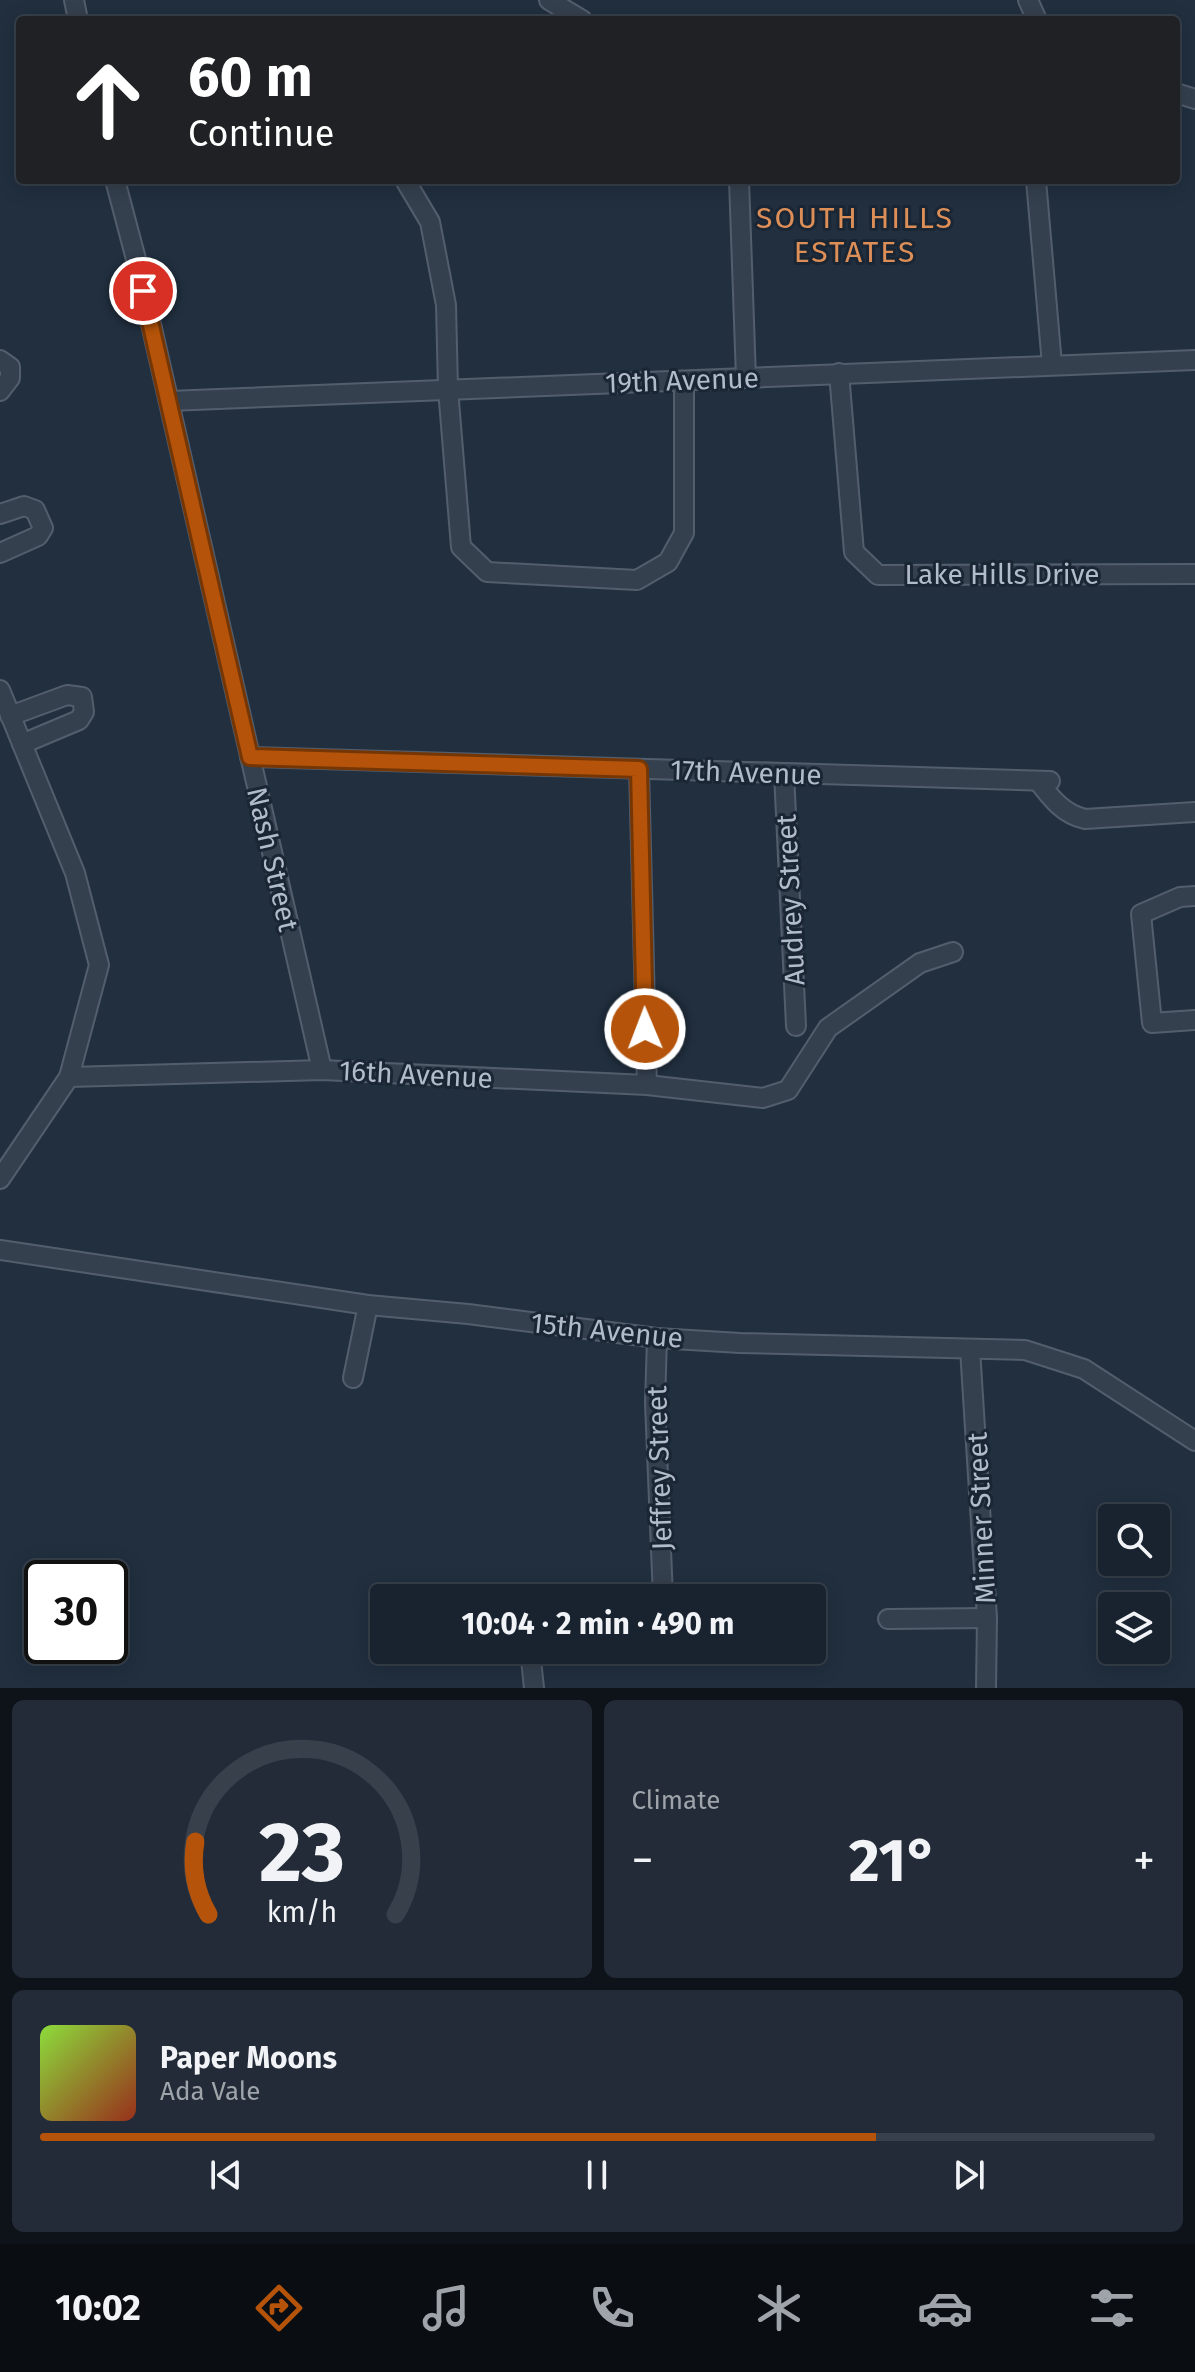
<!DOCTYPE html>
<html lang="en">
<head>
<meta charset="utf-8">
<style>
	:root { --surface:#19232f; --page:#222b37; --text:#f1f3f6; --muted:#9fa4aa; --line:#37404b; --accent:#b45309 }
	body { margin:0; font-family:"Fira Sans",sans-serif; background:var(--page); color:var(--text); height:100vh; display:flex; flex-direction:column; font-size:30px; white-space:nowrap }
	* { box-sizing:border-box; margin:0 }
	p { font-size:26px; color:var(--muted) }
	.icon { flex:none; width:44px; height:44px; fill:none; stroke:currentColor; stroke-width:2; stroke-linecap:round; stroke-linejoin:round }
	.map { position:relative; height:1688px; overflow:hidden }
	.sheet { display:flex; flex-direction:column; gap:12px; padding:12px; background:#0e131a; flex:1 }
	.sheet>* { flex:none }
	.top-card { position:absolute; left:16px; top:16px; width:1164px; height:168px; border-radius:8px; box-shadow:0 4px 20px #0003,0 0 0 2px var(--line); background:#202124; color:#fff; overflow:hidden }
	.buttons { position:absolute; left:1098px; top:1504px; display:grid; gap:16px }
	.buttons a { display:grid; place-items:center; width:72px; height:72px; border-radius:8px; background:var(--surface); box-shadow:0 4px 20px #0003,0 0 0 2px var(--line); font-size:40px }
	.speed { position:absolute; left:24px; top:1560px; display:flex; gap:16px; font-size:40px; font-weight:700; text-align:center }
	.speed>* { display:grid; place-content:center; width:104px; height:104px; border-radius:50%; background:var(--surface); box-shadow:0 4px 20px #0003,0 0 0 2px var(--line); line-height:1 }
	.speed .limit { border:4px solid #111; border-radius:12px; background:#fff; color:#111 }
	.pin { position:absolute; display:grid; place-items:center; width:68px; height:68px; color:#fff; margin:-34px; border:4px solid #fff; border-radius:50%; box-shadow:0 2px 8px #0007 }
	.me { position:absolute; width:88px; margin:-44px; rotate:359deg; stroke-linejoin:round; filter:drop-shadow(0 0 6px #0008) }
	.turn { display:flex; align-items:center; gap:28px; height:168px; padding:0 40px; font-size:36px }
	.turn .icon { width:104px; height:104px; stroke-width:2.5 }
	.turn b { display:block; font-size:56px; line-height:68px }
	.big { font-size:60px; font-weight:700; line-height:1.1 }
	.sheet .widget { flex:1; display:flex; flex-direction:column; justify-content:center; gap:12px; min-width:0; padding:0 28px; border-radius:12px; background:var(--page) }
	.sheet .dial { align-items:center; gap:0 }
	.dial svg { height:208px; overflow:visible; fill:none; stroke:var(--line); stroke-width:7; stroke-linecap:round; text-anchor:middle }
	.dial text { fill:var(--text); stroke:none }
	.song { display:flex; align-items:center; gap:24px }
	.cover { width:96px; height:96px; border-radius:12px; background:linear-gradient(135deg,hsl(90 70% 55%),hsl(10 70% 35%)) }
	.played { height:8px; border-radius:4px; background:linear-gradient(90deg,var(--accent) 75%,var(--line) 75%) }
	.keys { display:flex; justify-content:space-around; direction:ltr }
	.heat { display:flex; justify-content:space-between; align-items:center; font-size:44px; direction:ltr }
	.sheet .tiles { flex:1; display:grid; gap:12px; grid-template-columns:1fr 1fr }
	.widget:last-child { grid-column:span 2 }
	.trip { position:absolute; left:370px; top:1584px; width:456px; height:80px; border-radius:8px; background:var(--surface); box-shadow:0 4px 20px #0003,0 0 0 2px var(--line); font-weight:700; line-height:80px; text-align:center }
	.dock { display:flex; height:128px; justify-content:space-around; align-items:center; background:#0a0e13; color:var(--muted) }
	.dock .icon { width:56px; height:56px }
	.dock .current { color:var(--accent) }
	.dock b { font-size:36px; color:var(--text) }
	.map>svg:first-child { display:block }
</style>
</head>
<body>
<div class="map">
<svg width="1195" height="1688" viewBox="0 0 1195 1688">
	<rect width="100%" height="100%" fill="#212f3f"/>
	<g fill="none" stroke-linecap="round" stroke-linejoin="round">
		<!-- minor casing -->
		<g stroke="#535e6d" stroke-width="22">
			<g id="minor">
				<path d="M74,0L78,20"/>
				<path d="M549,0L582,20"/>
				<path d="M1028,0L1037,20"/>
				<path d="M1176,93L1195,99"/>
				<path d="M115,180L137,263L322,1070"/>
				<path d="M405,180L430,222L446,305L448,389L461,547L487,572L637,580L668,562L684,533V381"/>
				<path d="M739,180L746,378"/>
				<path d="M1036,180L1052,365"/>
				<path d="M0,360L10,367V378L0,391"/>
				<path d="M839,373L854,552L878,575L1195,574"/>
				<path d="M169,401L1195,360"/>
				<path d="M0,514L24,506L35,510L43,528L38,536L0,553"/>
				<path d="M0,690L75,873L99,965L69,1077L0,1179"/>
				<path d="M10,716L67,695L82,697L84,712L79,720L22,744"/>
				<path d="M250,757L1050,781"/>
				<path d="M639,769L647,1085"/>
				<path d="M784,773L796,1026"/>
				<path d="M1038,781C1051,798 1063,814 1085,819L1195,812"/>
				<path d="M1195,896L1180,897L1141,914L1152,1023L1195,1020"/>
				<path d="M69,1077L322,1070L647,1085L763,1098L788,1090L828,1028L920,963L953,952"/>
				<path d="M0,1250L368,1305L468,1314L657,1338L740,1343L1025,1350L1084,1369L1195,1441"/>
				<path d="M657,1338L655,1403L663,1598"/>
				<path d="M970,1349L987,1618L986,1688"/>
				<path d="M353,1378L368,1305"/>
				<path d="M888,1619L987,1618"/>
				<path d="M530,1650L534,1688"/>
			</g>
		</g>
		<!-- minor -->
		<use href="#minor" stroke="#35404f" stroke-width="18"/>
	</g>
	<g fill="none" stroke-linecap="round" stroke-linejoin="round">
		<!-- route casing -->
		<g stroke="#753606" stroke-width="20">
			<path id="route" d="M143,291L250,757L639,769L645,1029"/>
		</g>
		<!-- route -->
		<use href="#route" stroke="#b45309" stroke-width="14"/>
	</g>
	<g text-anchor="middle" stroke-width="6" stroke-linejoin="round" paint-order="stroke">
		<!-- street labels -->
		<g font-size="28" fill="#b1bbca" stroke="#1a2634">
			<text transform="translate(682 380) rotate(-2)" y="10">19th Avenue</text>
			<text x="1002" y="584">Lake Hills Drive</text>
			<text transform="translate(746 772) rotate(2)" y="10">17th Avenue</text>
			<text transform="translate(273 859) rotate(77)" y="10">Nash Street</text>
			<text transform="translate(790 900) rotate(-93)" y="10">Audrey Street</text>
			<text transform="translate(416 1074) rotate(3)" y="10">16th Avenue</text>
			<text transform="translate(607 1330) rotate(6)" y="10">15th Avenue</text>
			<text transform="translate(659 1468) rotate(-92)" y="10">Jeffrey Street</text>
			<text transform="translate(981 1518) rotate(-93)" y="10">Minner Street</text>
		</g>
		<!-- neighbourhood labels -->
		<g font-size="30" letter-spacing="2" fill="#de8f58" stroke="#1a2634">
			<text x="855" y="228">SOUTH HILLS<tspan x="855" dy="34">ESTATES</tspan></text>
		</g>
	</g>
</svg>
<div class="buttons">
<a><svg class="icon" aria-label="search" viewBox="0 0 24 24"><circle cx="10" cy="10" r="6"/><path d="M15 15l6 6"/></svg></a>
<a><svg class="icon" aria-label="layers" viewBox="0 0 24 24"><path d="M12 4l9 5-9 5-9-5zM3 14l9 5 9-5"/></svg></a>
</div>
<div class="speed"><div class="limit">30</div></div>
<div class="pin" style="left:143px;top:291px;background:#d93025"><svg class="icon" aria-label="arrive" viewBox="0 0 24 24"><path d="M6 21V4h12l-3 4 3 4H6"/></svg></div>
<svg class="me" style="left:645px;top:1029px" viewBox="-20 -20 40 40"><circle r="17" fill="#b45309" stroke="#fff" stroke-width="3"/><path d="M0-11L8 9 0 5-8 9z" fill="#fff"/></svg>
<div class="trip">10:04 · 2 min · 490 m</div>
<div class="top-card">
<div class="turn"><svg class="icon" aria-label="ahead" viewBox="0 0 24 24"><path d="M12 20V5M6 11l6-6 6 6"/></svg><div><b>60 m</b>Continue</div></div>
</div>
</div>
<section class="sheet">
<div class="tiles">
<div class="widget dial"><svg viewBox="0 0 100 80">
<path d="M14 69A42 42 0 1 1 86 69"/>
<path d="M14 69A42 42 0 0 1 9 41" stroke="#b45309"/>
<text x="50" y="56" font-size="32" font-weight="700">23</text>
<text x="50" y="72" font-size="11">km/h</text>
</svg></div>
<div class="widget"><p>Climate</p>
<div class="heat"><a>−</a><b class="big">21°</b><a>+</a></div>
</div>
<div class="widget">
<div class="song"><i class="cover"></i><div><b>Paper Moons</b><p>Ada Vale</p></div></div>
<div class="played"></div>
<div class="keys"><svg class="icon" aria-label="previous" viewBox="0 0 24 24"><path d="M18 5L8 12l10 7zM5 5v14"/></svg><svg class="icon" aria-label="pause" viewBox="0 0 24 24"><path d="M8 5v14M16 5v14"/></svg><svg class="icon" aria-label="next" viewBox="0 0 24 24"><path d="M6 5l10 7-10 7zM19 5v14"/></svg></div>
</div>
</div>
</section>
<nav class="dock">
<b>10:02</b>
<svg class="icon current" aria-label="directions" viewBox="0 0 24 24"><path d="M12 3l9 9-9 9-9-9zM9 14v-3h6M13 9l2 2-2 2"/></svg>
<svg class="icon" aria-label="music" viewBox="0 0 24 24"><path d="M9 18V5l10-2v13"/><circle cx="6" cy="18" r="3"/><circle cx="16" cy="16" r="3"/></svg>
<svg class="icon" aria-label="phone" viewBox="0 0 24 24"><path d="M5 4h4l2 5-3 2q2 4 5 5l2-3 5 2v4C11 20 4 13 5 4z"/></svg>
<svg class="icon" aria-label="climate" viewBox="0 0 24 24"><path d="M12 3v18M4 7l16 10M4 17L20 7"/></svg>
<svg class="icon" aria-label="car" viewBox="0 0 24 24"><path d="M5 17H2v-5l4-1 3-4h7l3 4 3 1v5h-3M9 17h6M6 11h13"/><circle cx="7" cy="17" r="2"/><circle cx="17" cy="17" r="2"/></svg>
<svg class="icon" aria-label="filters" viewBox="0 0 24 24"><path d="M4 7h16M4 17h16"/><circle cx="9" cy="7" r="2"/><circle cx="15" cy="17" r="2"/></svg>
</nav>
</body>
</html>
